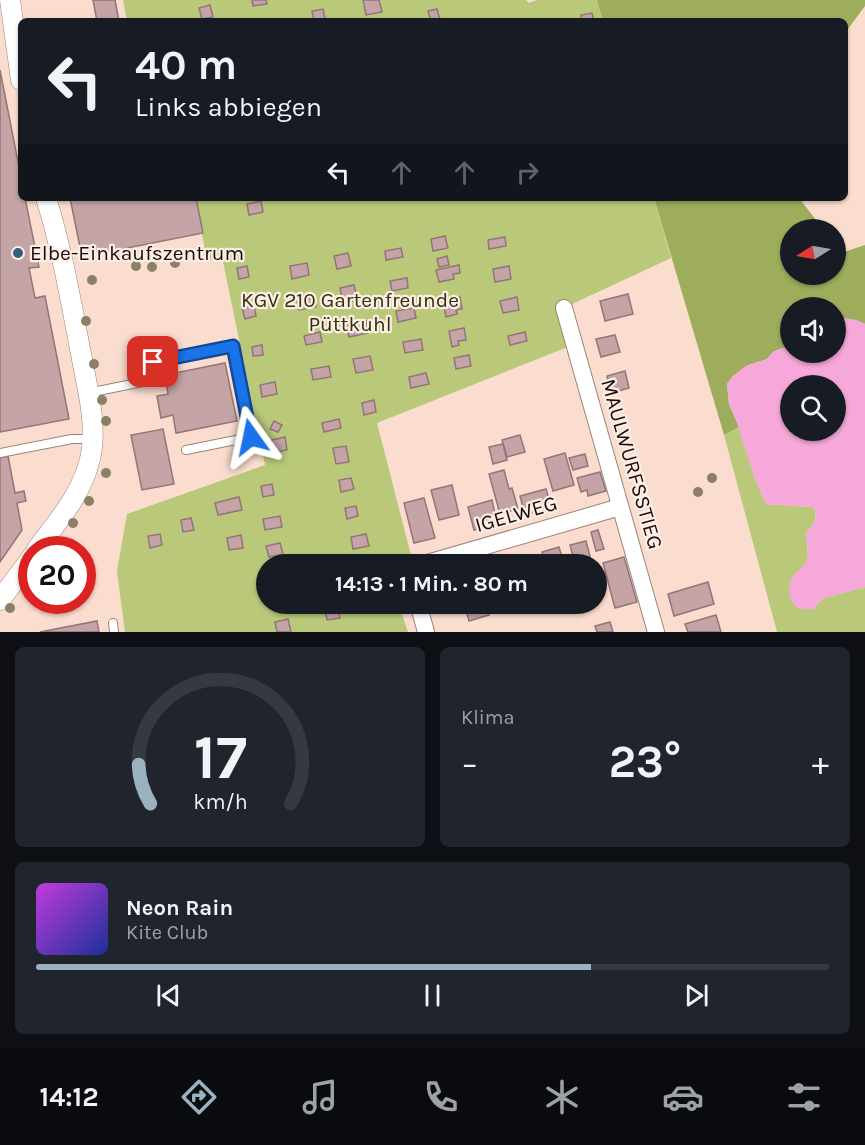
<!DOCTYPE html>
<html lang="de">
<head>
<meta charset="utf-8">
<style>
	:root { --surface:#171b24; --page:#20242c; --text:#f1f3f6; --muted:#9ea1a6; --line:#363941; --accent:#9ab1c0 }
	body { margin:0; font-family:Karla,sans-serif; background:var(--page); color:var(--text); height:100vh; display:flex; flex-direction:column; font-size:22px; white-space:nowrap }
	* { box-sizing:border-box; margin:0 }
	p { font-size:20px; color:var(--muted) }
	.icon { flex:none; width:33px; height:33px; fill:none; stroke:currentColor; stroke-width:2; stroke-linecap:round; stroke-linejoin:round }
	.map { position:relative; height:632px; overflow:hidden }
	.panel { display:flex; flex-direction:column; gap:15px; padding:15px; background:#0d0f14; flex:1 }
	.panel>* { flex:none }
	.top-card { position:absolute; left:18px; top:18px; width:830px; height:183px; border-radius:9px; box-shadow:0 2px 4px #0004; background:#171b24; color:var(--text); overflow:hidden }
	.needle { width:39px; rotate:259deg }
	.buttons { position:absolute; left:780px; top:219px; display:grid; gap:12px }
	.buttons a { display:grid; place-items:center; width:66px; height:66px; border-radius:50%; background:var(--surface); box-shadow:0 2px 4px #0004; font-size:30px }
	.speed { position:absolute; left:18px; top:536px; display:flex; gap:12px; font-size:30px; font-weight:700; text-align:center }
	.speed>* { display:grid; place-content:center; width:78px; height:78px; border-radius:50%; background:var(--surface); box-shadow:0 2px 4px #0004; line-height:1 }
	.speed .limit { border:9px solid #d22; background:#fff; color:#111 }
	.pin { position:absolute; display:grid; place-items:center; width:51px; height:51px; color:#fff; margin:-26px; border-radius:12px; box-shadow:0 3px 9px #0006 }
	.me { position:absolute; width:66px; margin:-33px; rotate:348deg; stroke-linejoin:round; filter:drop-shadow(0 0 4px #0008) }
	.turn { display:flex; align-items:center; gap:21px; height:126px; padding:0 18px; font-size:27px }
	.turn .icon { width:78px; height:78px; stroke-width:2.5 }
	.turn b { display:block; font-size:42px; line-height:51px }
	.lanes { display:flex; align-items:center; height:57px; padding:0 18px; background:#0003; justify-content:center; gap:30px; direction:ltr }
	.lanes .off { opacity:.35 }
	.big { font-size:45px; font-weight:700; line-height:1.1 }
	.panel .widget { flex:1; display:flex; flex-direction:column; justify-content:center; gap:9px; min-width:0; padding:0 21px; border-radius:9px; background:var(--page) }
	.panel .dial { align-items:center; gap:0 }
	.dial svg { height:156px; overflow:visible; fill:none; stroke:var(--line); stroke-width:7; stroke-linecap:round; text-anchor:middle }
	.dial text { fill:var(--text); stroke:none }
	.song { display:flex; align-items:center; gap:18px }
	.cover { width:72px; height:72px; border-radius:9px; background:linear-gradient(135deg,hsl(290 70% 55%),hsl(230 70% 35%)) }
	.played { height:6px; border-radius:3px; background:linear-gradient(90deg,var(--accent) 70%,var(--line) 70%) }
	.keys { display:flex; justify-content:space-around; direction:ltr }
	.heat { display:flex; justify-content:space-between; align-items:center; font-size:33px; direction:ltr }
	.panel .tiles { flex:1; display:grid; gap:15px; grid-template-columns:1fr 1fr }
	.widget:last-child { grid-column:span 2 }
	.trip { position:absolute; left:256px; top:554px; width:351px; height:60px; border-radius:30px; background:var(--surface); box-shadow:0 2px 4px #0004; font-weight:700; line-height:60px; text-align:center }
	.tabs { display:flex; height:96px; justify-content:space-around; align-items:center; background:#090b0e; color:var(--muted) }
	.tabs .icon { width:42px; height:42px }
	.tabs .active { color:var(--accent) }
	.tabs b { font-size:27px; color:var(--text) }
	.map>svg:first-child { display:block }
</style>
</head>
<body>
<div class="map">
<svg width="865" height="632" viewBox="0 0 865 632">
	<rect width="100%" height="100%" fill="#faddce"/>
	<!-- green -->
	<g fill="#b9c979">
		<path d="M123,0H526L529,3L537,0H597L603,21H127Z"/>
		<path d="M195,198H654L671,258L570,305L575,344L377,423L412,559L406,564H267V603H398L408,632H125L117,571L127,514L265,465L222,257L207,260Z"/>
		<path d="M739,427L755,479L766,504L813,507C819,517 814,525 806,532L808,557L806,564L800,609H812L824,598L865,587V632H777L724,435Z"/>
	</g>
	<!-- forest -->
	<g fill="#9ead5c">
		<path d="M597,0H865V6L845,33L844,21H603Z"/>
		<path d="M654,198H799L823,229L790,230V274H836V247L841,253L865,245V324C854,319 847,317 836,323V308H790V345L773,352L767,359L746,366L732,377L727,384L729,404L739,427L724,435Z"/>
	</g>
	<!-- water -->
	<path fill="#f5a8d9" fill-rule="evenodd" d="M845,318L856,320L865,324V587L824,598L812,609C808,609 802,610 798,608C789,603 787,586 792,578C796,571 804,568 807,560C810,550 805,542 806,532C814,525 819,517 813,507L766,504L755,479L734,414L729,404L727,384L732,377L746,366L767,359L773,352L790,345V352H836V323ZM790,386H836V430H790Z"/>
	<!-- building -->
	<g fill="#c4a4a6" stroke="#937577" stroke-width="1.5">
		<path d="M93,0H115L119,21H97Z"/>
		<path d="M252,0H266L267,4L253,6Z"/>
		<path d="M363,0H379L382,12L366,15Z"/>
		<path d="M210,5L213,17L202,19L199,8Z"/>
		<path d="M323,9L325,19L314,21L312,11Z"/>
		<path d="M437,9L440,20L431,21L428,11Z"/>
		<path d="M592,13L594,21H582L581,15Z"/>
		<path d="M0,70L21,177V198H25L39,267L29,268L35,298L45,296L69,419L0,432Z"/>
		<path d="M70,198H196L203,233L82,257Z"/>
		<path d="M261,201L263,212L249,215L247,204Z"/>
		<path d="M445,236L448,248L433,251L431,239Z"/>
		<path d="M505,237L506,246L489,249L488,240Z"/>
		<path d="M401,248L403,257L386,260L385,251Z"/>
		<path d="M348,253L351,266L337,269L334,256Z"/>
		<path d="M447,256L449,265L439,267L437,259Z"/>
		<path d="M307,263L309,275L292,279L290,266Z"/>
		<path d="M459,265L460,273L453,274L454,279L439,282L436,270Z"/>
		<path d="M247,266L249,277L239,279L237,268Z"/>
		<path d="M509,266L511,279L495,282L493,269Z"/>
		<path d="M407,278L408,288L392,291L390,281Z"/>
		<path d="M354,285L357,300L343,303L340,288Z"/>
		<path d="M628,294L633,314L605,321L600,301Z"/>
		<path d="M460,297L462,309L456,310L457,314L446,317L443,300Z"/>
		<path d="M517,297L519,310L503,313L500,301Z"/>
		<path d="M315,298L316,307L299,310L297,301Z"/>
		<path d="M254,306L256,316L245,319L242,308Z"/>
		<path d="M414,308L416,318L398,322L396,311Z"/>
		<path d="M366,321L368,333L349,337L346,325Z"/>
		<path d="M464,328L466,340L458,341L459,345L452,347L449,331Z"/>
		<path d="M320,332L322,342L306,345L304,336Z"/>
		<path d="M525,332L527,341L510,345L508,336Z"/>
		<path d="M615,335L620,352L601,357L596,339Z"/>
		<path d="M421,339L423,350L405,353L403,342Z"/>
		<path d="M262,345L263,355L253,356L252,347Z"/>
		<path d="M469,355L471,366L456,369L454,358Z"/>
		<path d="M370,356L373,370L356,373L353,359Z"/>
		<path d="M225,363L237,421L176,433L173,415L161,418L157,396L168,394L165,375Z"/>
		<path d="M329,366L331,377L313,380L311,369Z"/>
		<path d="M625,371L629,388L611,393L607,376Z"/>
		<path d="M426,373L429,384L411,388L409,377Z"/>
		<path d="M275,382L277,394L262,397L260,385Z"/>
		<path d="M374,400L376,412L364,415L362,403Z"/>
		<path d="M339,419L341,428L324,432L322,423Z"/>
		<path d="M274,421L282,425L278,432L270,429Z"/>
		<path d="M163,429L174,484L142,490L131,435Z"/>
		<path d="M520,435L525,452L507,457L502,440Z"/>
		<path d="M285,437L287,450L271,453L268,441Z"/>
		<path d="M503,444L507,460L493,464L489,447Z"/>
		<path d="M346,446L349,462L336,464L333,448Z"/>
		<path d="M565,453L574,485L553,491L544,459Z"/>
		<path d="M585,454L588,466L573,470L569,458Z"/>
		<path d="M8,456L15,493L24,491L26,501L17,503L22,530L0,562V458Z"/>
		<path d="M504,470L509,489L512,488L518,509L500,514L489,474Z"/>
		<path d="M600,472L606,491L588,496L587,490L581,492L577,478Z"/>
		<path d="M351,478L354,489L341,492L339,480Z"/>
		<path d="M272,484L274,495L263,497L261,486Z"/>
		<path d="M452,485L459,515L439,520L431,490Z"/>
		<path d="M546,489L549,499L546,500L548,508L531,513L530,509L524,511L520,496Z"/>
		<path d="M239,497L242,510L218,515L215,503Z"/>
		<path d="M424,498L435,538L414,543L404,503Z"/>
		<path d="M492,500L495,514L489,516L492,525L474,530L468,507Z"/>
		<path d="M356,506L358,516L347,519L345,508Z"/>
		<path d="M280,516L282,527L265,530L263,519Z"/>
		<path d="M191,518L194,530L183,532L181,520Z"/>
		<path d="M598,530L604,549L596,551L591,532Z"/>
		<path d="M160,534L162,545L150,548L148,536Z"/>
		<path d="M366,534L369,546L353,549L351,537Z"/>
		<path d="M241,535L243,548L229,550L227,538Z"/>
		<path d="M586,541L592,564H575L570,545Z"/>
		<path d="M280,543L283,554L269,557L266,546Z"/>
		<path d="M559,547L564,564H545L542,552Z"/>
		<path d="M530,556L532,564H514L513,560Z"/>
		<path d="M624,557L637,602L615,608L603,563Z"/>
		<path d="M708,582L714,604L674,616L668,594Z"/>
		<path d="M464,603H486L489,615L469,621Z"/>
		<path d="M338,606L340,618L327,620L325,609Z"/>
		<path d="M716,615L721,632H688L685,624Z"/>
		<path d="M288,619L291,632H277L275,622Z"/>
		<path d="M97,621L99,632H40Z"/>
		<path d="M610,622L613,632H597L595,626Z"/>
	</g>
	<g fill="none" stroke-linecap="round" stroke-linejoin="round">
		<!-- service casing -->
		<g stroke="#9e8476" stroke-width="10">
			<g id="service">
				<path d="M88,393L157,379L153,362L233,346L251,437L186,450"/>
				<path d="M0,453L72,439H92"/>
				<path d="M113,623L114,632"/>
			</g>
		</g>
		<!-- minor casing -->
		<g stroke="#9e8476" stroke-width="18">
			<g id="minor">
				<path d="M564,308L656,632"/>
				<path d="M424,564L620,507"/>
				<path d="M418,603L426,632"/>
			</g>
		</g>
		<!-- tertiary casing -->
		<g stroke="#9e8476" stroke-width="21">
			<g id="tertiary">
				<path d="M10,0L21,80"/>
				<path d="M37,549C58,521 82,494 90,459C98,426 87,387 81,354C71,302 62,249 46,198"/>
				<path d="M0,600L32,557"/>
			</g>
		</g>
		<!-- service -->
		<use href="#service" stroke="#fff" stroke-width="8"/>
		<!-- minor -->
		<use href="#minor" stroke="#fff" stroke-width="16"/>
		<!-- tertiary -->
		<use href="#tertiary" stroke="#fff" stroke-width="20"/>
	</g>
	<!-- trees -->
	<g fill="#898065">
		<circle cx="175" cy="263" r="5"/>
		<circle cx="136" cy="266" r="5"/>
		<circle cx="152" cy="267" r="5"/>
		<circle cx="92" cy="280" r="5"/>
		<circle cx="86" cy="321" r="5"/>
		<circle cx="94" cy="364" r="5"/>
		<circle cx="102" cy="400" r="5"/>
		<circle cx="106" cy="421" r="5"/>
		<circle cx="106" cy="473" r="5"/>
		<circle cx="712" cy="478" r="5"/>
		<circle cx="698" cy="492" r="5"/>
		<circle cx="89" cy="501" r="5"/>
		<circle cx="73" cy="523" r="5"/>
		<circle cx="10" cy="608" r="5"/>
	</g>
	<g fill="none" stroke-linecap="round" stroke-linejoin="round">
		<!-- route casing -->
		<g stroke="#114b97" stroke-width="15">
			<path id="route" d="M153,362L233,346L251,437"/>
		</g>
		<!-- route -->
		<use href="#route" stroke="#1a73e8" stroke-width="10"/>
	</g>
	<!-- markers -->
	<circle fill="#30607e" stroke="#feede4" stroke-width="2" cx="18" cy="253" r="6"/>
	<g text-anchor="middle" stroke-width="4.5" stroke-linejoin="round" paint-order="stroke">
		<!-- poi labels -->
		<g font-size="21" fill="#150c07" stroke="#feede4" text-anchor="start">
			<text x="30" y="260">Elbe-Einkaufszentrum</text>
		</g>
		<!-- park labels -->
		<g font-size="21" fill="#2d330f" stroke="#feede4">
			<text x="350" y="307">KGV 210 Gartenfreunde<tspan x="350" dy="24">Püttkuhl</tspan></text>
		</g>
		<!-- street labels -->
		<g font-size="21" fill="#150c07" stroke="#feede4">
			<text transform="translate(632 464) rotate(74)" y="7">MAULWURFSSTIEG</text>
			<text transform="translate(516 514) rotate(-16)" y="7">IGELWEG</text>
		</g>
	</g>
</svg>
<div class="buttons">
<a><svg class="needle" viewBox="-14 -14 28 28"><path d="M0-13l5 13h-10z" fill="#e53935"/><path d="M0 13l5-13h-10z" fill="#9ea1a6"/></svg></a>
<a><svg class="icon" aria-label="sound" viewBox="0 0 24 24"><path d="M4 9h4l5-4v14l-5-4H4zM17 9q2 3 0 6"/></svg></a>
<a><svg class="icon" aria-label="search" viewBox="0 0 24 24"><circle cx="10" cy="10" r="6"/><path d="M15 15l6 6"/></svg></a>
</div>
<div class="speed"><div class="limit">20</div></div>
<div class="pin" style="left:153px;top:362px;background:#d93025"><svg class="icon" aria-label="arrive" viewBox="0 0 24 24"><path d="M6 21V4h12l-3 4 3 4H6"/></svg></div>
<svg class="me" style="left:251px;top:437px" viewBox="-20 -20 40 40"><path d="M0-17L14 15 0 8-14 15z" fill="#1a73e8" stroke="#fff" stroke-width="4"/></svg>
<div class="trip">14:13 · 1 Min. · 80 m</div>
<div class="top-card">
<div class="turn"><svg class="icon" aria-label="left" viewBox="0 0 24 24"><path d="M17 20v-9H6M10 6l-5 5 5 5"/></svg><div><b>40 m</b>Links abbiegen</div></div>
<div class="lanes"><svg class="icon" aria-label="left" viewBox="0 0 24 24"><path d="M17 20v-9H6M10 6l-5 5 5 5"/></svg><svg class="icon off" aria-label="ahead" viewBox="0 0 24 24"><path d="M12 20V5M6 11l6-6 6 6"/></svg><svg class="icon off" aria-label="ahead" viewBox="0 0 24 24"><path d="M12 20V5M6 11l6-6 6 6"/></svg><svg class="icon off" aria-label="right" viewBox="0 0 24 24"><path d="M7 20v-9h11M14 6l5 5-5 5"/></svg></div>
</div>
</div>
<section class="panel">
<div class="tiles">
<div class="widget dial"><svg viewBox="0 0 100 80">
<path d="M14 69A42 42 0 1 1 86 69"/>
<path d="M14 69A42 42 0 0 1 8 49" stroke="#9ab1c0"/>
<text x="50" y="56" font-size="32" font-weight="700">17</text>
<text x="50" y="72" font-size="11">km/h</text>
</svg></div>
<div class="widget"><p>Klima</p>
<div class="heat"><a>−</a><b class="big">23°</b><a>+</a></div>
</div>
<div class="widget">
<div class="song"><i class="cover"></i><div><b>Neon Rain</b><p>Kite Club</p></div></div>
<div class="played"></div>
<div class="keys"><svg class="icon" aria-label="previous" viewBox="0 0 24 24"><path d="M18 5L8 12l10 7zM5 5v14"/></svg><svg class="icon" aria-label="pause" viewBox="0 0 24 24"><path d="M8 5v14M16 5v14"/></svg><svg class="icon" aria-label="next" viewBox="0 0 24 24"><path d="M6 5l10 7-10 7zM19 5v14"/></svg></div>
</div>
</div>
</section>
<nav class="tabs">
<b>14:12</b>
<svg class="icon active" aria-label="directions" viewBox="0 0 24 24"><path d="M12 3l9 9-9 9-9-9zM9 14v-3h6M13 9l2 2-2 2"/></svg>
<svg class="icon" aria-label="music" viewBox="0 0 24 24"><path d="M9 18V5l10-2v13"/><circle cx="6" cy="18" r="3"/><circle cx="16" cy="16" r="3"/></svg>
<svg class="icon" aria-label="phone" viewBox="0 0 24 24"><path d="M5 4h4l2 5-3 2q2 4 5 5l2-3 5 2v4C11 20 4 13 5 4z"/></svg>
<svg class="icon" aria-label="climate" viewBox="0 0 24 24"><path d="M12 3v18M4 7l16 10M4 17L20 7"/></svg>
<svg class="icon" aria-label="car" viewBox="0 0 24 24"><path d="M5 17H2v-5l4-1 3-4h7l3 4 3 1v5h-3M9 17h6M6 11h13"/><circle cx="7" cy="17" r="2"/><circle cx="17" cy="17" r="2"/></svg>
<svg class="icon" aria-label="filters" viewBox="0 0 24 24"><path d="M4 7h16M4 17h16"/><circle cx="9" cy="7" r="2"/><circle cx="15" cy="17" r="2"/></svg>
</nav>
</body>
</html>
